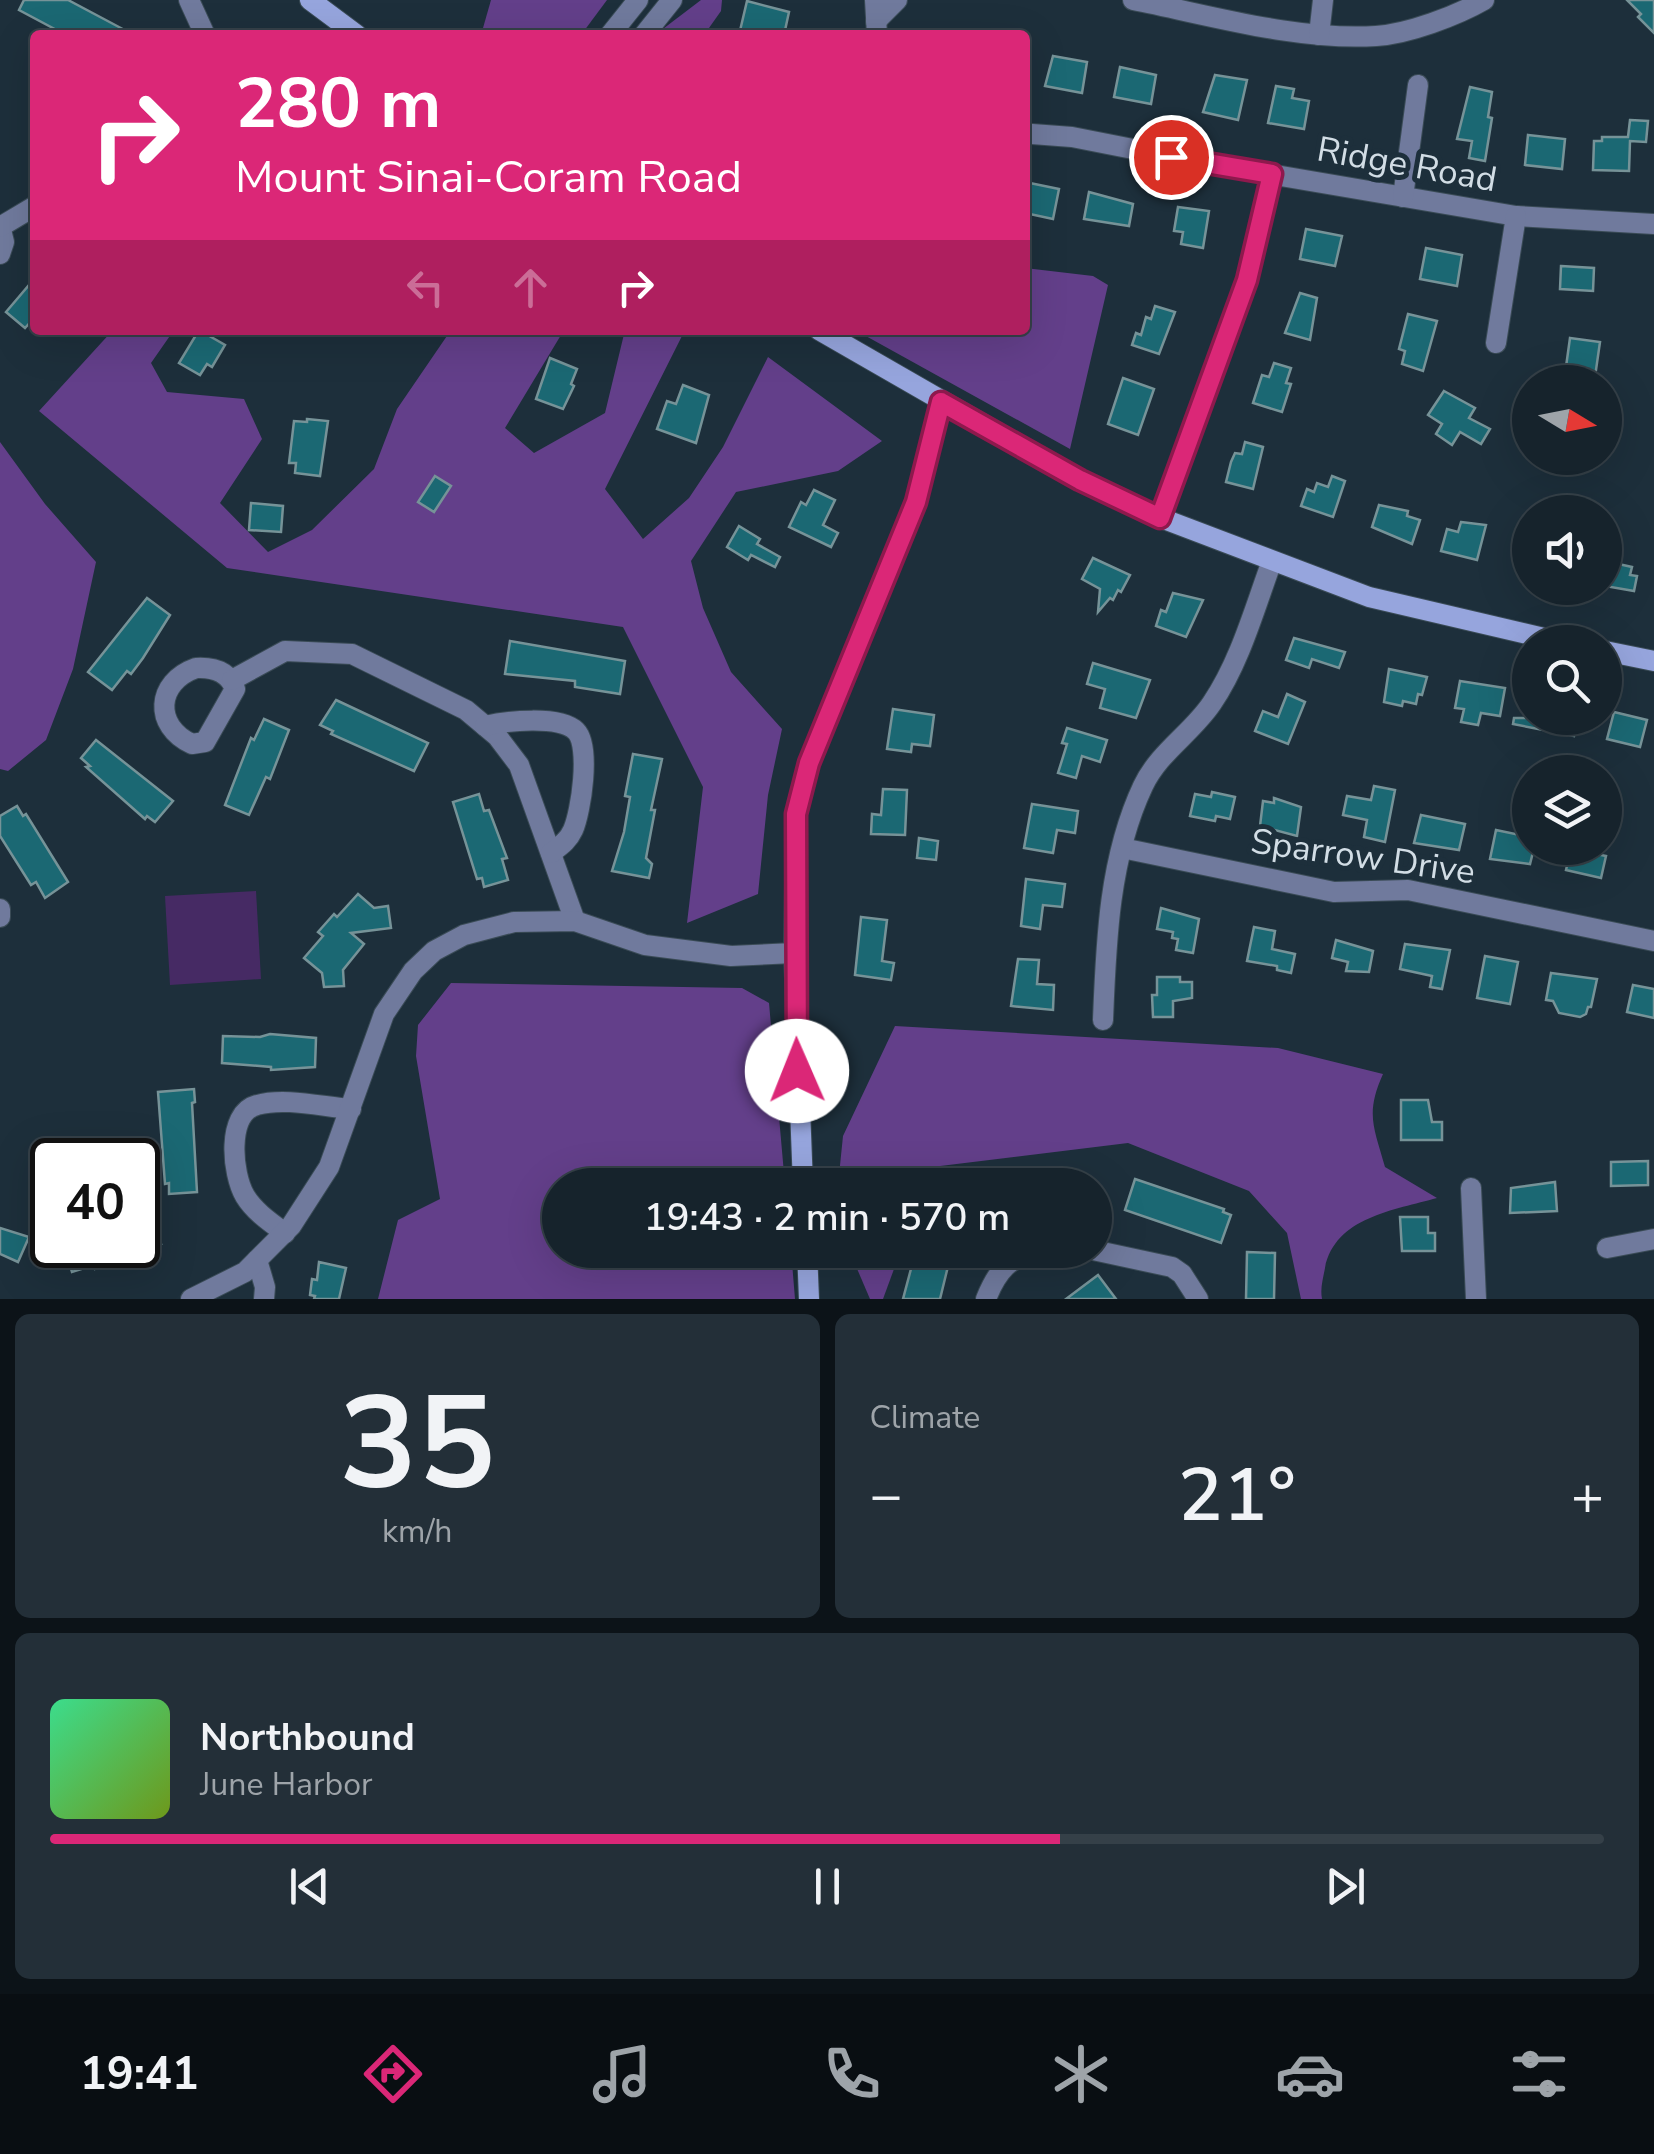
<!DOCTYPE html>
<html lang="en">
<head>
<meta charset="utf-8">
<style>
	:root { --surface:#16232c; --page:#232f38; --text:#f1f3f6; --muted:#9ea4a9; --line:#354048; --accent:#db2777 }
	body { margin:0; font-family:"Nunito Sans",sans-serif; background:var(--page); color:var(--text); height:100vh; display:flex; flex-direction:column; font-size:38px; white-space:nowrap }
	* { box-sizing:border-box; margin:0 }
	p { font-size:32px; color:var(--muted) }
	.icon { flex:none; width:55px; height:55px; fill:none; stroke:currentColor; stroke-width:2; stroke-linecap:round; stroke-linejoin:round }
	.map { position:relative; height:1299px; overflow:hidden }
	.details { display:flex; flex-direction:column; gap:15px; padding:15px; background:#0c1318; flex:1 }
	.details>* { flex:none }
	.top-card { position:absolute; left:30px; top:30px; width:1000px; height:305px; border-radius:10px; box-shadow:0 10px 40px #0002,0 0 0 2px var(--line); background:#db2777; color:#fff; overflow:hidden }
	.needle { width:65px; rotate:100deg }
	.controls { position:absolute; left:1512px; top:365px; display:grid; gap:20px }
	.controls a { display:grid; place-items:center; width:110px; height:110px; border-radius:50%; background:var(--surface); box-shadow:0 10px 40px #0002,0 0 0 2px var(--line); font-size:50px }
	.speed { position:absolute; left:30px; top:1138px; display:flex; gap:20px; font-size:50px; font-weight:700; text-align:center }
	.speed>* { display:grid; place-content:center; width:130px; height:130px; border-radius:50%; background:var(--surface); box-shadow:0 10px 40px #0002,0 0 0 2px var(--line); line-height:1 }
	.speed .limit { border:5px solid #111; border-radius:15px; background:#fff; color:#111 }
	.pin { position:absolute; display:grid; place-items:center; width:85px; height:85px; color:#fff; margin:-42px; border:5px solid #fff; border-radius:50%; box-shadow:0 2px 10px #0007 }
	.me { position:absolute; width:110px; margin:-55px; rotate:359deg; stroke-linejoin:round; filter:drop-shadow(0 0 8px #0008) }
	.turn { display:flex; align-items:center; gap:35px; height:210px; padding:0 40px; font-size:45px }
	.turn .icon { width:130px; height:130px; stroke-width:2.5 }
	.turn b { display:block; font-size:70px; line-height:85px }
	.lanes { display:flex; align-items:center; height:95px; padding:0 40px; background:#0003; justify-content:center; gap:50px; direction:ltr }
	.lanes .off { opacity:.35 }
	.big { font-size:75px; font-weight:600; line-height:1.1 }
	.details .widget { flex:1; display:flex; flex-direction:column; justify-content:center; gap:15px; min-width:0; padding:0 35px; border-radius:15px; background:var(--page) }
	.details .dial { align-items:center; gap:0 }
	.dial b { font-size:130px; line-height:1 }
	.song { display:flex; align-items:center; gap:30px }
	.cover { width:120px; height:120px; border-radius:15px; background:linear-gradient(135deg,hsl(150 70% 55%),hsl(80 70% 35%)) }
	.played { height:10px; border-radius:5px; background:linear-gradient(90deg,var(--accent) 65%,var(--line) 65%) }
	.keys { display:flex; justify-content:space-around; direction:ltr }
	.heat { display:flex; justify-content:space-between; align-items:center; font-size:55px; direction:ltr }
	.details .tiles { flex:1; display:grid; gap:15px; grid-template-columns:1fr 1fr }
	.widget:last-child { grid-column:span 2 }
	.trip { position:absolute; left:542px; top:1168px; width:570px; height:100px; border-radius:50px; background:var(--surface); box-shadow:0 10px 40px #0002,0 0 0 2px var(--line); font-weight:600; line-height:100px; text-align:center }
	.tabs { display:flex; height:160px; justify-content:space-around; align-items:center; background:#090e12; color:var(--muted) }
	.tabs .icon { width:70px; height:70px }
	.tabs .current { color:var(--accent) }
	.tabs b { font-size:45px; color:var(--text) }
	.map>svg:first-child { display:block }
</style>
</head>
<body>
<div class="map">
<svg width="1654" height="1299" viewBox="0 0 1654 1299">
	<rect width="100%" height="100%" fill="#1d2f3b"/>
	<!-- green -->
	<path fill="#462a64" d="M256,891L261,979L170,985L165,896Z"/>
	<!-- forest -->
	<g fill="#633f8a">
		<path d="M491,0H607L581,35H481Z"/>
		<path d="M701,0H722L721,11L704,35H655Z"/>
		<path d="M1025,268L1093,276L1108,285L1070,449L855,330H1025Z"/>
		<path d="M113,330H174L151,363L167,392L244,399L262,439L220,503L268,552L312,530L374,469L397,409L451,330H564L505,428L534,453L605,413L625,330H685L605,489L643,539L689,498L723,447L768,357L882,441L838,471L736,492L691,561L703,608L731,672L782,729L768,795L758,894L687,923L703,787L623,627L227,568L39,411Z"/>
		<path d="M0,442L45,504L96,562L73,669L46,740L8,771L0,769Z"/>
		<path d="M451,983L742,988L769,1003L785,1185H560V1250H791L795,1299H378L398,1220L440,1199L416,1056L418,1025Z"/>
		<path d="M895,1026L1278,1048L1383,1074C1365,1114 1374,1127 1385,1167L1437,1198C1395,1210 1335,1217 1325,1268C1323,1279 1320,1288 1322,1299H1301L1287,1233L1249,1191L1128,1143L932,1167L925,1185H838L843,1136Z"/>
		<path d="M849,1250H901L883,1299H870Z"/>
	</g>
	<!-- building -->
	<g fill="#1b6873" stroke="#769398" stroke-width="2.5">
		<path d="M24,0H68L134,35H66L19,10Z"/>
		<path d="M1627,0H1654V33L1638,17L1641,14Z"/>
		<path d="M747,1L789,12L784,35L760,30L759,35H739Z"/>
		<path d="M1053,56L1087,62L1082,93L1045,86Z"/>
		<path d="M1120,67L1156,75L1151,104L1114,97Z"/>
		<path d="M1215,75L1247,80L1238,120L1203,112Z"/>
		<path d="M1276,86L1294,89L1292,98L1309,101L1304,129L1268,123Z"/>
		<path d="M1470,87L1492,92L1488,117L1492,118L1485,161L1469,158L1472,141L1457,139Z"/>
		<path d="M1630,120L1648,121L1646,142L1630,141L1629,171L1593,170L1594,141H1602V137H1628Z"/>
		<path d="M1528,135L1565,139L1562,169L1525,165Z"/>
		<path d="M1025,182L1059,189L1053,219L1025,213Z"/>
		<path d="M1089,192L1133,204L1129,226L1084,219Z"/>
		<path d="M1178,207L1209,211L1203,248L1181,244L1183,232L1174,231Z"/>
		<path d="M1306,229L1342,236L1335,266L1300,259Z"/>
		<path d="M1426,248L1462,255L1457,286L1420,279Z"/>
		<path d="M1561,266L1594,268L1593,291L1560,289Z"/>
		<path d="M35,278V317L25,328L6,312Z"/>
		<path d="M1300,293L1317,298L1310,340L1285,333Z"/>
		<path d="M1155,306L1175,312L1159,354L1132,345L1136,333L1141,335L1146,317L1151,319Z"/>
		<path d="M1408,314L1437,321L1423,371L1402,364L1405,351L1399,349Z"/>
		<path d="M199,330L225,345L212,367L207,364L200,375L179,363Z"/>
		<path d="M1570,338L1600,342L1595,377L1565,374Z"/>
		<path d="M550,358L577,369L571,384L574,386L563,409L536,399Z"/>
		<path d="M1274,363L1291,368L1286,383L1291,384L1282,412L1253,403L1262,375L1269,377Z"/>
		<path d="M1123,378L1154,389L1138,435L1108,424Z"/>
		<path d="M683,385L709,395L696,443L657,429L667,401L676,404Z"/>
		<path d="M1444,391L1475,408L1469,418L1490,429L1481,444L1460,432L1452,445L1436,434L1442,424L1428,415Z"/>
		<path d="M307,419L328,421L320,476L295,473L296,463H289L294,421L307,422Z"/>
		<path d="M1245,442L1263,447L1253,489L1226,482L1231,462L1235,453L1242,454Z"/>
		<path d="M435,476L451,486L434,512L418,502Z"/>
		<path d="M1332,476L1345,481L1333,517L1301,506L1307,489L1314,492L1317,483L1328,487Z"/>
		<path d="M814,490L835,500L823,525L838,533L831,547L789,527L801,502L806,505Z"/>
		<path d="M251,503L283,506L281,532L249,530Z"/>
		<path d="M1379,505L1408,511L1407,516L1420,520L1412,544L1372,527Z"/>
		<path d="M1461,522L1486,525L1477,560L1441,551L1447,529L1458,532Z"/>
		<path d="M739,526L760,539L757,544L780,557L775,567L751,555L748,560L727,547Z"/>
		<path d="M1093,558L1130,575L1121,592L1118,590L1113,600L1110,598L1098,612L1100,589L1082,579Z"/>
		<path d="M1605,561L1632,567L1630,575L1637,576L1634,591L1605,586Z"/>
		<path d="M1173,593L1203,600L1186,637L1156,626L1161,610L1166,612Z"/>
		<path d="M147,598L170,615L143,658L131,674L127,671L112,690L88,672Z"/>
		<path d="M1294,638L1345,652L1339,668L1312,659L1309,668L1286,660Z"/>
		<path d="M510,641L625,661L620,694L575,687V681L505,674Z"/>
		<path d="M1093,663L1150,680L1136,718L1100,708L1105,689L1087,684Z"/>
		<path d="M1389,669L1427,677L1422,695L1418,694L1416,704L1403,701L1402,706L1384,702Z"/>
		<path d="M1460,681L1505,688L1500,716L1481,713L1478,725L1461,722L1464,709L1455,708Z"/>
		<path d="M1287,694L1305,702L1288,744L1255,731L1263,711L1278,717Z"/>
		<path d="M336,700L428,743L414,771L331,734L333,731L320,725Z"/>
		<path d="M893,709L934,715L930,746L912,744L911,752L887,749Z"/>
		<path d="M1614,712L1647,720L1640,747L1607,739Z"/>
		<path d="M1514,718H1578L1574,736L1513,724Z"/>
		<path d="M264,719L289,730L270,779L266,777L249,815L225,805L251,738L254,740Z"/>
		<path d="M1067,728L1107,740L1100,762L1082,756L1076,778L1058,773L1067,744L1062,743Z"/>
		<path d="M96,740L173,801L155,822L147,816L145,819L86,767L90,766L81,758Z"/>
		<path d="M633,754L662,759L651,810H655L646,858L652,864L649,878L612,871L624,832L630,797L625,796Z"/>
		<path d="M1374,786L1395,790L1385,842L1364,837L1367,820L1343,815L1347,796L1371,800Z"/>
		<path d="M883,789L907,790L905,835L871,834L872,814L881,815Z"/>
		<path d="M1212,792L1235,797L1230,819L1216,816L1215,821L1190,816L1195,794L1211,797Z"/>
		<path d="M479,794L484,811L489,810L507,858L502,859L508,880L484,887L482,878L477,879L453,802Z"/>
		<path d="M1274,798L1301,807L1297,836L1260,826L1263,801L1274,803Z"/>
		<path d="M1032,804L1078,811L1075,833L1057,830L1053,853L1024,848Z"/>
		<path d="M17,806L23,816L26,814L68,882L45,898L36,882L31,885L0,836V816Z"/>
		<path d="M1421,815L1465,824L1459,850L1414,843Z"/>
		<path d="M1496,830L1530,837V848H1534L1530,864L1490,859Z"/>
		<path d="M919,838L938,841L936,860L917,858Z"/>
		<path d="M1571,849L1606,856L1601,878L1566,870Z"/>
		<path d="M1026,879L1065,884L1062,907L1043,905L1040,929L1021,926Z"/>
		<path d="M358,894L374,908L388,906L391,928L351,933L364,944L343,970L344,986L324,987L322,973L304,958L323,936L318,932L334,914L337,917Z"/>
		<path d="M1161,908L1199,919L1193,953L1176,950L1178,939L1172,938L1173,932L1157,929Z"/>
		<path d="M861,917L887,920L882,961L894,963L891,980L855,975Z"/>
		<path d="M1254,927L1275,931L1272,949L1295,954L1291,973L1277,970V966L1247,961Z"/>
		<path d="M1336,940L1373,951L1369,972L1346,971L1348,962L1332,958Z"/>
		<path d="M1405,944L1450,950L1442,989L1430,987L1432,976L1400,969Z"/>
		<path d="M1485,956L1518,962L1510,1004L1477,998Z"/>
		<path d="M1018,959L1039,960L1037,984L1054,985L1053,1010L1011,1006Z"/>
		<path d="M1551,973L1597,979L1591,1007H1588L1586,1014L1580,1017L1559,1013L1553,1001L1546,1000Z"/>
		<path d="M1157,977H1180V982H1192V998L1173,1001V1017H1153L1152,995H1157Z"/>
		<path d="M1633,985L1654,989V1018L1627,1012Z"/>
		<path d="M270,1034L316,1038L315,1067L271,1070V1067L222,1063L223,1036L260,1037Z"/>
		<path d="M194,1089L195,1102L192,1103L197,1192L169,1194V1183L165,1184L158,1092Z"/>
		<path d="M1401,1100H1428L1432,1122H1442V1140H1401Z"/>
		<path d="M1648,1161V1185L1611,1186V1162Z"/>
		<path d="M980,1172L1032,1173V1185H980Z"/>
		<path d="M1135,1179L1224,1209L1223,1212L1231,1215L1221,1243L1125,1210Z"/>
		<path d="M1555,1182L1557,1211L1510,1213L1511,1188Z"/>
		<path d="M1400,1217H1428V1233H1435V1251H1402Z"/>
		<path d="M154,1219L161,1244L156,1245L159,1249L95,1269L94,1265L72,1272L64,1245H138V1226Z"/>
		<path d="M0,1228L29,1237L18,1262L0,1254Z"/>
		<path d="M916,1250H948L947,1253L951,1254L940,1299H903Z"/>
		<path d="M1247,1252L1275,1253L1274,1299H1246Z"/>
		<path d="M319,1262L346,1268L339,1299H314L315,1296L310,1295L312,1279L317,1280Z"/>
		<path d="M1098,1275L1116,1299H1066Z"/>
	</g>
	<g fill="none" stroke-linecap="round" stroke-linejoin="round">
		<!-- street casing -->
		<g stroke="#3a4b56" stroke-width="22">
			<g id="street">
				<path d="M189,0L205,35"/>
				<path d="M875,0L877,35"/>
				<path d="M1133,0C1210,15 1297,41 1376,36C1408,34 1456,16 1484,0"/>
				<path d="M876,21L897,0"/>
				<path d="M610,35L638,0"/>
				<path d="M644,35L672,0"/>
				<path d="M1319,35L1323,0"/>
				<path d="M1032,134L1072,137L1204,163L1516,216L1654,224"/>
				<path d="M1403,197L1418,85"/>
				<path d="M0,226L4,242L0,254"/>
				<path d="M0,227L35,206"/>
				<path d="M1496,343L1516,216"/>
				<path d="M1161,518L1247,280L1272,174"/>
				<path d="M196,668C214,667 229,672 235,689L205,742L192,744C153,726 156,682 196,668Z"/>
				<path d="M232,680L285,651L352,654L466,710L497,736L519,765L575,921"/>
				<path d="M485,726C506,721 559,715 576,731C591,746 581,812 573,830C568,841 560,846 551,853"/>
				<path d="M1122,848L1334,892L1408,890L1654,941"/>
				<path d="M0,909V917"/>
				<path d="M1103,1020C1106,942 1109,858 1143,786C1159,752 1192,733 1212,703C1240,662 1255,607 1272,561"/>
				<path d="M1471,1188L1476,1299"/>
				<path d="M285,1233C270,1222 254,1211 245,1196C232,1174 226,1113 257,1105C285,1097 323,1107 351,1109"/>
				<path d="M1607,1248L1654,1239"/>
				<path d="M1093,1250L1172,1267L1182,1274L1198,1299"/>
				<path d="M257,1260L265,1287L264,1299"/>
				<path d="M191,1299L245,1272L291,1226L329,1167L384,1014L413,971L434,951L464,935L514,922L575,921L645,945L731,956L794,953"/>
				<path d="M986,1299C997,1271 1009,1257 1039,1250"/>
			</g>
		</g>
		<!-- secondary casing -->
		<g stroke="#3a4b56" stroke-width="22">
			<g id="secondary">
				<path d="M310,0L357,35"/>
				<path d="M819,330L1080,480L1161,518L1369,597L1561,642"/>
				<path d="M1605,651L1654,661"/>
				<path d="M803,1185L794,953L796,814L809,763L915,502L941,402"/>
				<path d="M807,1250L809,1299"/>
			</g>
		</g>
		<!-- street -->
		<use href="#street" stroke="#707a9d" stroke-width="20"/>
		<!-- secondary -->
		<use href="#secondary" stroke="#96a5dd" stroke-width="20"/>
	</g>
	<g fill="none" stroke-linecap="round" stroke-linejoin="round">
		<!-- route casing -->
		<g stroke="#8e194d" stroke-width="25">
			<path id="route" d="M797,1071L796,814L809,763L916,502L941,402L1080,480L1160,518L1247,280L1272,174L1171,157"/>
		</g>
		<!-- route -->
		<use href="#route" stroke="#db2777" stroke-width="18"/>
	</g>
	<g text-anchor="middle" stroke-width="10" stroke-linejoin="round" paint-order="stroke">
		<!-- street labels -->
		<g font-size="35" fill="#d2dde5" stroke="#1d2f3b">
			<text transform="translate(1407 164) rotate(10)" y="12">Ridge Road</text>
			<text transform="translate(1363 856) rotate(8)" y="12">Sparrow Drive</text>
		</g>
	</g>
</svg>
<div class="controls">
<a><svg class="needle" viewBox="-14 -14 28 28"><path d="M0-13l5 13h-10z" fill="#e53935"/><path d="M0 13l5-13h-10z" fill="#9ea4a9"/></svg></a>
<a><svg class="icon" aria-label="sound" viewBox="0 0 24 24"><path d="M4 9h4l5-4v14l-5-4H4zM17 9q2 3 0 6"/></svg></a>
<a><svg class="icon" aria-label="search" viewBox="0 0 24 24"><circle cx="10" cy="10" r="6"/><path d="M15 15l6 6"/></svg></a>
<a><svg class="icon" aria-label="layers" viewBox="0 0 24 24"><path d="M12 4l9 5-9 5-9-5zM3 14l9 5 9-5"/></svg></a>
</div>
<div class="speed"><div class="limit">40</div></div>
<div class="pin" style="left:1171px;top:157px;background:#d93025"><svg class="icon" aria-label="arrive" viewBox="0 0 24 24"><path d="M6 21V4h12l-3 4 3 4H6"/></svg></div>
<svg class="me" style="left:797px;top:1071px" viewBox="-20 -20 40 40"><circle r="19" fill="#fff"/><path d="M0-13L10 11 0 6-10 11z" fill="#db2777"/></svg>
<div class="trip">19:43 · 2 min · 570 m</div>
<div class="top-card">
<div class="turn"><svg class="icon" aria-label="right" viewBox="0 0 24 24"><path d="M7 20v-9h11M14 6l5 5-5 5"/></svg><div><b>280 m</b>Mount Sinai-Coram Road</div></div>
<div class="lanes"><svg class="icon off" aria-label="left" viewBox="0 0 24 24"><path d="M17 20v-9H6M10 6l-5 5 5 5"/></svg><svg class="icon off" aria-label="ahead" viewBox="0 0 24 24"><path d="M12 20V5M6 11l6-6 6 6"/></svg><svg class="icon" aria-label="right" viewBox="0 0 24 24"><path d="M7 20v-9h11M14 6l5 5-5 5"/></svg></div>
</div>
</div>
<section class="details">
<div class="tiles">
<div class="widget dial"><b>35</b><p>km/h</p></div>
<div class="widget"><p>Climate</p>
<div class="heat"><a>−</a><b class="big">21°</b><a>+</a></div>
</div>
<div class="widget">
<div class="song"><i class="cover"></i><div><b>Northbound</b><p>June Harbor</p></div></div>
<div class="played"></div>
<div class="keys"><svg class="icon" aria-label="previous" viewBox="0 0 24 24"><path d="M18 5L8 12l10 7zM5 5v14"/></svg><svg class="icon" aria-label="pause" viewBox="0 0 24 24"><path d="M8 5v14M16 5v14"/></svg><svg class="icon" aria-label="next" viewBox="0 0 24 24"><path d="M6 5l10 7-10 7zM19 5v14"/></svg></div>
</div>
</div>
</section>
<nav class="tabs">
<b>19:41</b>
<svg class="icon current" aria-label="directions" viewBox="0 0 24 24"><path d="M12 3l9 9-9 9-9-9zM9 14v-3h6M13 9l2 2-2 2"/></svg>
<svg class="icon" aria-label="music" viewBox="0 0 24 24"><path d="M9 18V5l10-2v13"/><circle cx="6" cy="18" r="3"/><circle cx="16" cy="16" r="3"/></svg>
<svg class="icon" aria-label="phone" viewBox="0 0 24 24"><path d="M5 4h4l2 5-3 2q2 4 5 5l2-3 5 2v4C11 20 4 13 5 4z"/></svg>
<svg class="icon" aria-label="climate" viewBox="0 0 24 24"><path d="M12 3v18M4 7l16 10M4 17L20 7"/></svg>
<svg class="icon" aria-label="car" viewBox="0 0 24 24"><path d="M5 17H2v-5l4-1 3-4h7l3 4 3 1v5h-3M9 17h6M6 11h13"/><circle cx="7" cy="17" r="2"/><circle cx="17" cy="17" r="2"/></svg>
<svg class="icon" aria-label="filters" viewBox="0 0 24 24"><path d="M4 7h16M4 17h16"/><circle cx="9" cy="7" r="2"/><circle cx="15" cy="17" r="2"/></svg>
</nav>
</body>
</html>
